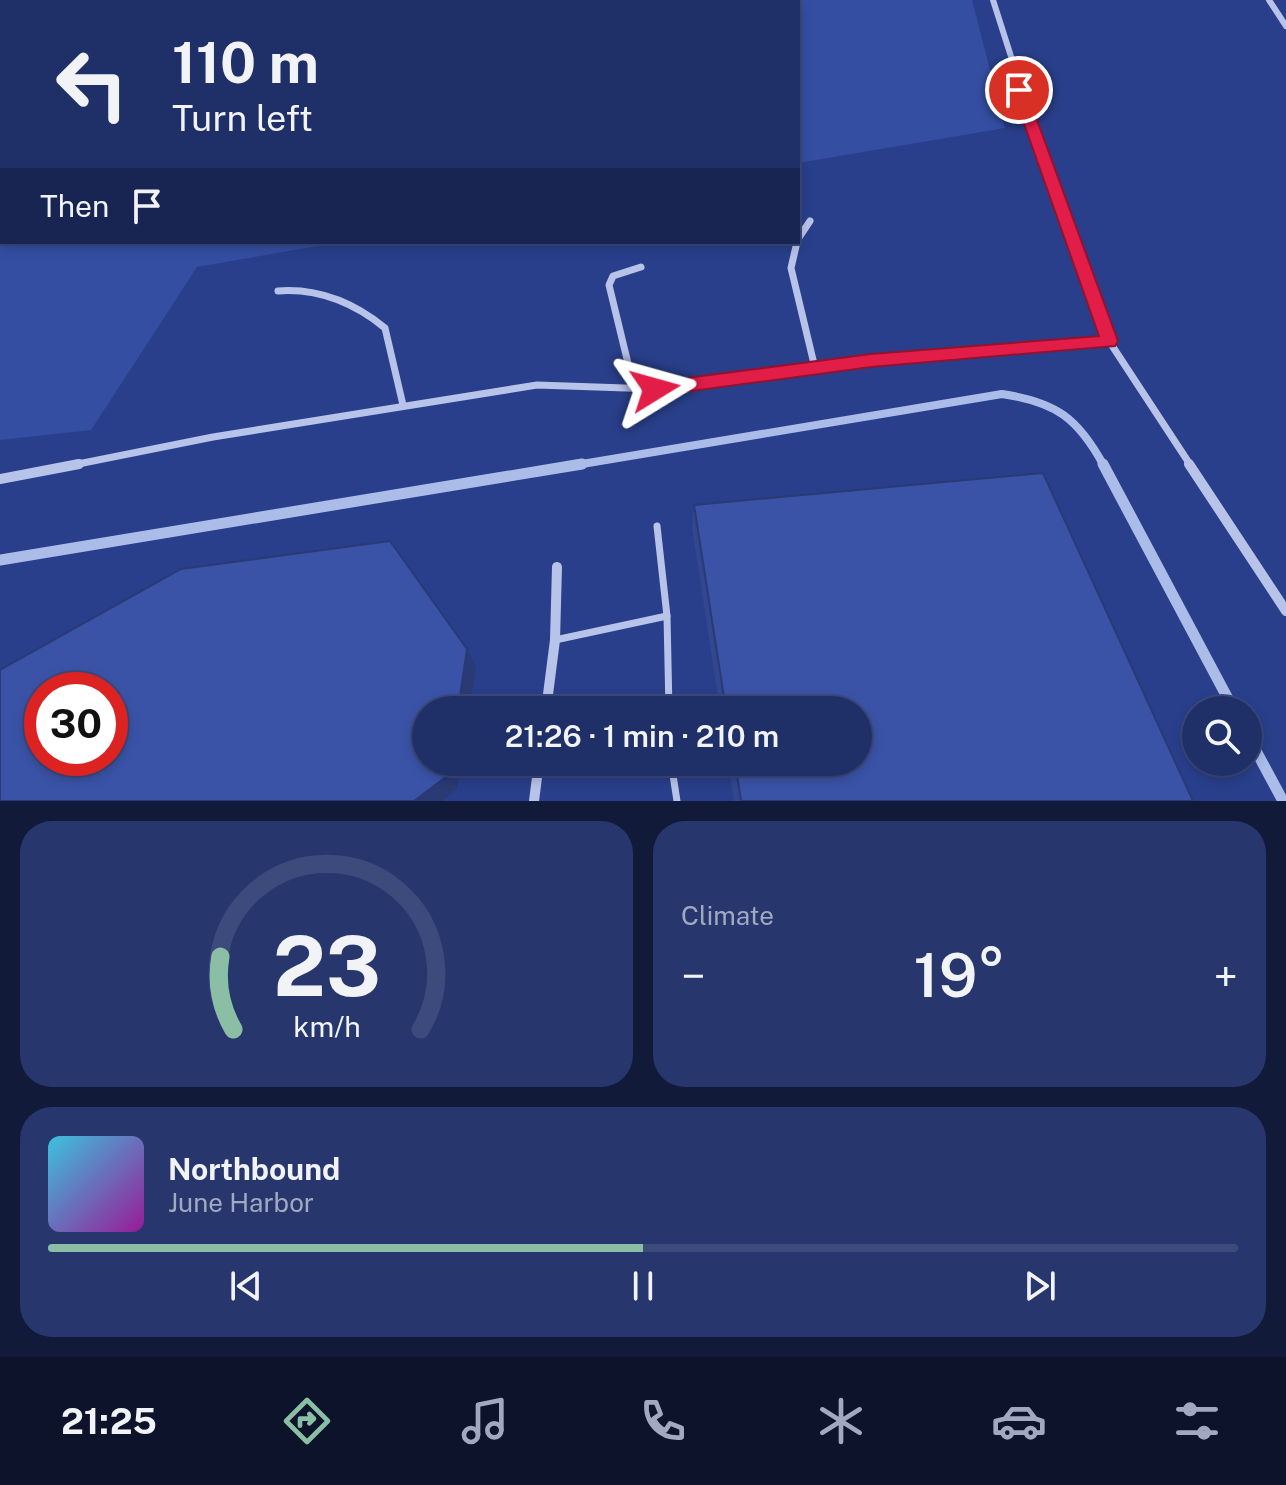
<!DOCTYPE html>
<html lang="en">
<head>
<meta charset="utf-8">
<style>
	:root { --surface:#1f2f68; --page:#27376e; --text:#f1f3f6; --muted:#a1a9c0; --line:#3c4a7c; --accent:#8abfa5 }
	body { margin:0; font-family:"Public Sans",sans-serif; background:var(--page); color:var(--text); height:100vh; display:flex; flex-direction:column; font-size:30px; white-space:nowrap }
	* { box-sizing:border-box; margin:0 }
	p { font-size:26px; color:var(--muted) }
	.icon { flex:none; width:44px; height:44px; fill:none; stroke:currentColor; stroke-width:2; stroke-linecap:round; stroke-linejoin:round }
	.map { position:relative; height:801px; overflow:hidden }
	.details { display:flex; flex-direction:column; gap:20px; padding:20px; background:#111a39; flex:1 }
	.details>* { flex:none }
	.banner { position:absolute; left:0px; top:0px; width:800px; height:244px; box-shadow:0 4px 12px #0003,0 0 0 2px var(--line); background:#1f2f68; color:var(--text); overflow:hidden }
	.tools { position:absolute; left:1182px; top:696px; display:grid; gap:16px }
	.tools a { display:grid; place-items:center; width:80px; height:80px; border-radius:50%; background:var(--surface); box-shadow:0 4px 12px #0003,0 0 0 2px var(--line); font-size:40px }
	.speed { position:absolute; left:24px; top:672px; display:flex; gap:16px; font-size:40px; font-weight:700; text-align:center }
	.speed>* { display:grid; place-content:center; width:104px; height:104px; border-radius:50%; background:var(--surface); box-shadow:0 4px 12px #0003,0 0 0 2px var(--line); line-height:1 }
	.speed .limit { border:12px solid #d22; background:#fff; color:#111 }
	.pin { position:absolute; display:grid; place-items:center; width:68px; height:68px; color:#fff; margin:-34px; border:4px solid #fff; border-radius:50%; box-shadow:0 2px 8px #0007 }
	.me { position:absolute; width:88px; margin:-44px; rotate:82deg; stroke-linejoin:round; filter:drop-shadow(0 0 6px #0008) }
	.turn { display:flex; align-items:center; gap:28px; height:168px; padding:0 40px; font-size:36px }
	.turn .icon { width:104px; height:104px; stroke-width:2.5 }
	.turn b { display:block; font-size:56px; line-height:68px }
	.then { display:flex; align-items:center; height:76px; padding:0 40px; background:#0003; gap:16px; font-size:30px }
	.big { font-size:60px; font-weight:600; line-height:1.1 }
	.details .card { flex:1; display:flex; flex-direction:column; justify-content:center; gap:12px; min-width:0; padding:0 28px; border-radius:32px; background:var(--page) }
	.details .dial { align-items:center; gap:0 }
	.dial svg { height:208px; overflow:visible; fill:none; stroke:var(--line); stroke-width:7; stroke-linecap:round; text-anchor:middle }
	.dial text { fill:var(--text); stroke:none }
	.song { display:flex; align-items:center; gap:24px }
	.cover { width:96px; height:96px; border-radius:12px; background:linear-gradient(135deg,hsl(190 70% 55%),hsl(300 70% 35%)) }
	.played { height:8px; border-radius:4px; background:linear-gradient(90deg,var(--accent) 50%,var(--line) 50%) }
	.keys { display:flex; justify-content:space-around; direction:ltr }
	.heat { display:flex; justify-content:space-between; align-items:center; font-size:44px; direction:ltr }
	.details .tiles { flex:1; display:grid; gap:20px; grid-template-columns:1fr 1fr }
	.card:last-child { grid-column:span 2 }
	.trip { position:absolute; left:412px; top:696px; width:460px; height:80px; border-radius:40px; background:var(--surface); box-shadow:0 4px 12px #0003,0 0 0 2px var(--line); font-weight:600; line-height:80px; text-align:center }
	.menu { display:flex; height:128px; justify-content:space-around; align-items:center; background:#0c132a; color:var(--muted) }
	.menu .icon { width:56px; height:56px }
	.menu .on { color:var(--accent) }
	.menu b { font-size:36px; color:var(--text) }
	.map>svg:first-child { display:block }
</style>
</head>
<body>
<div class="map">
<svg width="1286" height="801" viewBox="0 0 1286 801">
	<rect width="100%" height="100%" fill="#293f8b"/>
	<!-- green -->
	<g fill="#344ea2">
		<path d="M603,0H972L1005,128L798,163V2H595Z"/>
		<path d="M0,111L2,242H340L197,267L91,430L0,440Z"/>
	</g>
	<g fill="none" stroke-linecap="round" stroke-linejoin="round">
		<!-- stream-far1 -->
		<path stroke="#acbce9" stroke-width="8" d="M570,466L1002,394C1056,402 1078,418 1104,466"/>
		<!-- stream -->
		<g stroke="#acbce9" stroke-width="11">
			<path d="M1103,464L1234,710"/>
			<path d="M0,560L582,464"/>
			<path d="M1248,736L1283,801"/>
		</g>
		<!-- lane -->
		<g stroke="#b8c3e9" stroke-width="7">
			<path d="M657,526L667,616L669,710"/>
			<path d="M555,640L667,616"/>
			<path d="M671,762L677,801"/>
		</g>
		<!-- street-far2 -->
		<g stroke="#b8c3e9" stroke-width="6">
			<path d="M993,0L1058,204"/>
			<path d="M1269,0L1286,26"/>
			<path d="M210,2L216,0"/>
		</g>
		<!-- street-far1 -->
		<g stroke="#b8c3e9" stroke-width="7">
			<path d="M1057,202L1109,341L1191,466"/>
			<path d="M798,239L810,221"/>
			<path d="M797,242L791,268L815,368"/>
			<path d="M278,291C319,288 353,302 385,328L403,405"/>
			<path d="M634,388L609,285L613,276L641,267"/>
			<path d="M68,466L213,437L537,385L655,389L871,360L1109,341"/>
		</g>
		<!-- street -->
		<g stroke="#b8c3e9" stroke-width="10">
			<path d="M1189,464L1286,611"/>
			<path d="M0,479L79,464"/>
			<path d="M546,710L555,640L557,567"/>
			<path d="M534,801L539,762"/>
		</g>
		<!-- rail -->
		<g stroke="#fff" stroke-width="4" stroke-dasharray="10 4" stroke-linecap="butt">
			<path d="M106,2L112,0"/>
			<path d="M125,2L131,0"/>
		</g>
	</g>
	<!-- wall -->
	<path fill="#324790" d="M694,505L1193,801H734L728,762H858V710H720L692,527Z"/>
	<!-- shaded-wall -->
	<g fill="#293a75">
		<path d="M467,649L476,668L469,710H458Z"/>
		<path d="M449,762H461L457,789L442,801H414Z"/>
	</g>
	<!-- building -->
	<g fill="#3a53a7" stroke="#293a75" stroke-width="2" fill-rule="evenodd">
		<path d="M1043,473L1193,801H741L735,762H858V710H726L694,505Z"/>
		<path d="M390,541L467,649L458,710H426V762H449L447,776L414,801H0V670L181,569ZM42,690H110V758H42Z"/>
	</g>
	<!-- route -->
	<path fill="#e11d48" stroke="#92132f" stroke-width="2" d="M1019,86L1026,90L1118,341L1115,346L871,367L655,396L649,394L646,389L655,382L871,354L1099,336L1012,90Z"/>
</svg>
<div class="tools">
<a><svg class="icon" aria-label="search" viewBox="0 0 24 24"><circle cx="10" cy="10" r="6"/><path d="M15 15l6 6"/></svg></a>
</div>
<div class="speed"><div class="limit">30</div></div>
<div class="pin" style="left:1019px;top:90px;background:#d93025"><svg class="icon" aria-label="arrive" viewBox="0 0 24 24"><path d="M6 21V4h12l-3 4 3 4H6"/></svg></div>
<svg class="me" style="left:655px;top:389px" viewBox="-20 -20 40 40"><path d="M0-17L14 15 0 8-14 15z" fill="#e11d48" stroke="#fff" stroke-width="4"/></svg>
<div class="trip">21:26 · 1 min · 210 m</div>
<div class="banner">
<div class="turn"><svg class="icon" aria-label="left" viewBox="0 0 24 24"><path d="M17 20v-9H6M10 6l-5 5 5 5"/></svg><div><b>110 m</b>Turn left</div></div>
<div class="then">Then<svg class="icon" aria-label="arrive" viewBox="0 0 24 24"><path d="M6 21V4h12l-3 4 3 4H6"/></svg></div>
</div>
</div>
<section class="details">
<div class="tiles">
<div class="card dial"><svg viewBox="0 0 100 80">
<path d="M14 69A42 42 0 1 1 86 69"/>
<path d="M14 69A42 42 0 0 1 9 41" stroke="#8abfa5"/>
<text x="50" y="56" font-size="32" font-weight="700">23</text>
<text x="50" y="72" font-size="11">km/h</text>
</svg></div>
<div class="card"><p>Climate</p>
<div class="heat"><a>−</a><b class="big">19°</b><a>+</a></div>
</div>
<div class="card">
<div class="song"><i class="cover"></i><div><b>Northbound</b><p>June Harbor</p></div></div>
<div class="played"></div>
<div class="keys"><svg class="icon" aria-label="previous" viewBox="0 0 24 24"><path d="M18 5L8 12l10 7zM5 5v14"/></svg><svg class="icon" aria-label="pause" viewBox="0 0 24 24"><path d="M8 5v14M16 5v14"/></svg><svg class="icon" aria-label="next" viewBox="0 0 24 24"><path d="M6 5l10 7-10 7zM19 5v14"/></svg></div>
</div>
</div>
</section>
<nav class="menu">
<b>21:25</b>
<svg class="icon on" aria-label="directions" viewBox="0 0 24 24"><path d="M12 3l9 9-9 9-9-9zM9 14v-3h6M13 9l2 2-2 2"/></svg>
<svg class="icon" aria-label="music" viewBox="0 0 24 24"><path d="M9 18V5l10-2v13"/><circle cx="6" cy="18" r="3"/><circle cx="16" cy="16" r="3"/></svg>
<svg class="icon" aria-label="phone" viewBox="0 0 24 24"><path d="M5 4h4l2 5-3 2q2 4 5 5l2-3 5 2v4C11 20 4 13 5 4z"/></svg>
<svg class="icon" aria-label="climate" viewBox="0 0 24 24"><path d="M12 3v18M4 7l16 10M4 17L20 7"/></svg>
<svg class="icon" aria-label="car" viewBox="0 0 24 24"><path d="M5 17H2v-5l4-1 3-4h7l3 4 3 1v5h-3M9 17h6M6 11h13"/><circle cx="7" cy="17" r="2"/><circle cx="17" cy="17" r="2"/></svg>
<svg class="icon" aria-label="filters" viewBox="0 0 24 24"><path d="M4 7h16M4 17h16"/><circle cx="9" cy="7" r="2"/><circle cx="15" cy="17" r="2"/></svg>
</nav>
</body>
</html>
